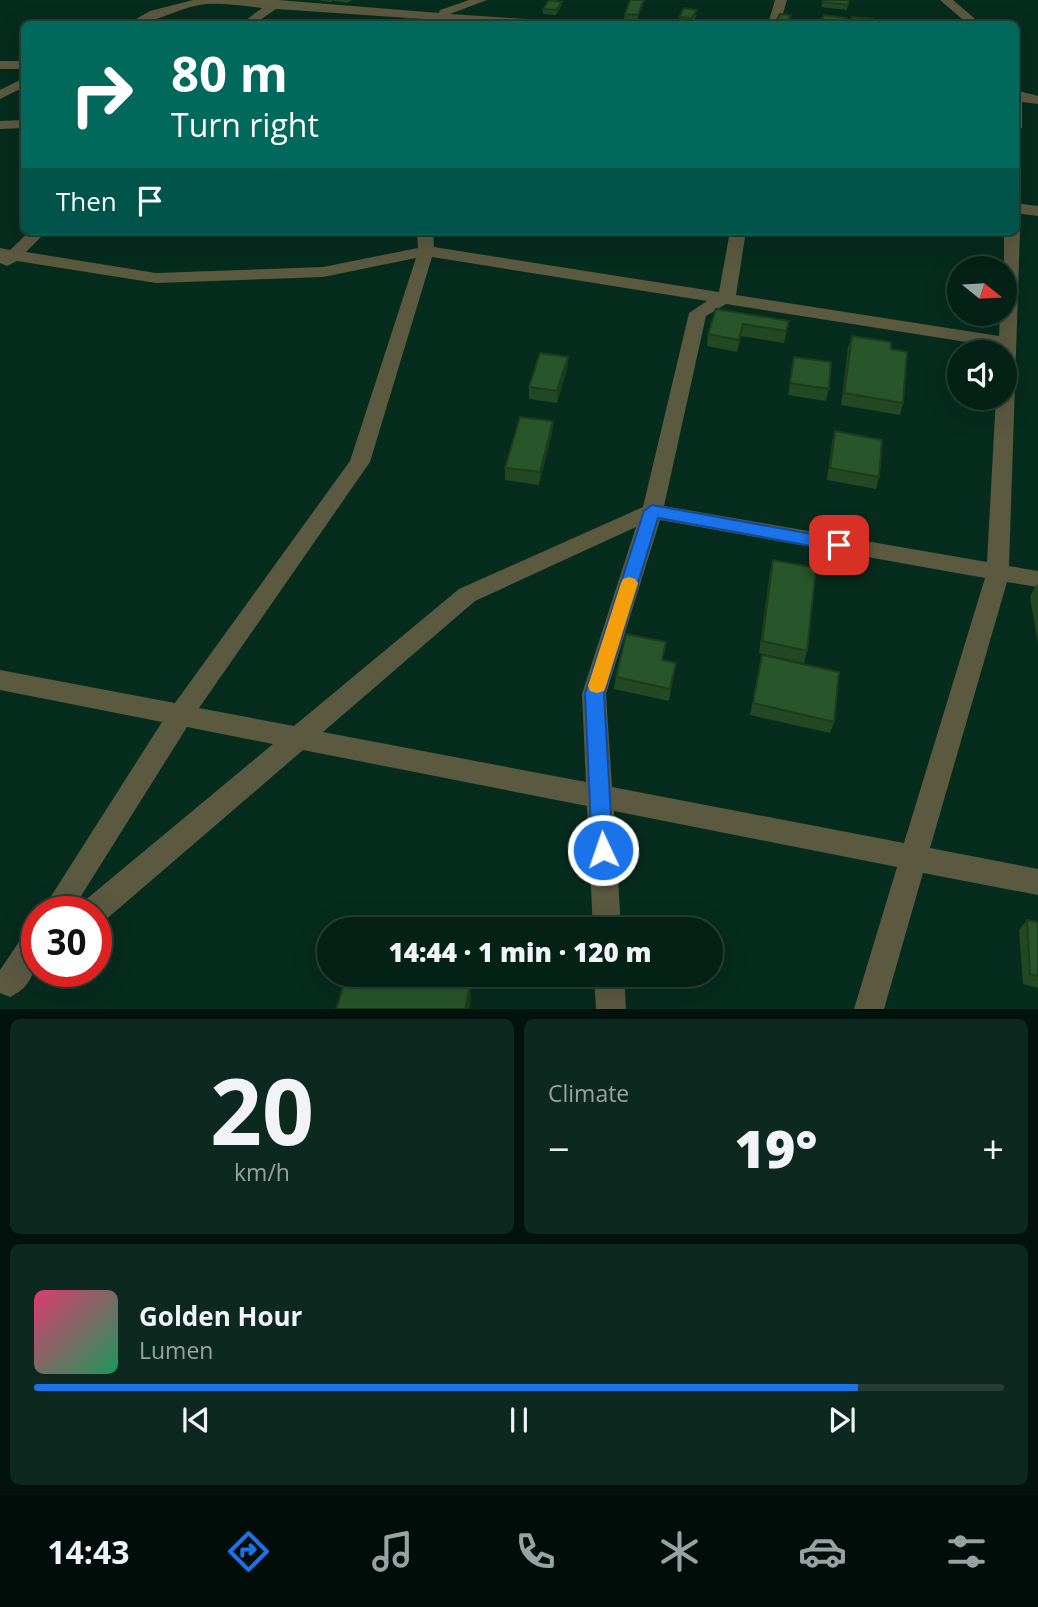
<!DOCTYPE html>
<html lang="en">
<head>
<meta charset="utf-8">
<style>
	:root { --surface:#042116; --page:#0d291f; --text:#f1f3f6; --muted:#97a3a1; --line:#253e35; --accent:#1a73e8 }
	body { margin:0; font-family:"Open Sans",sans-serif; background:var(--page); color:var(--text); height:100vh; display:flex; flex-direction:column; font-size:26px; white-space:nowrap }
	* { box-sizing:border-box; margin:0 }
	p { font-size:23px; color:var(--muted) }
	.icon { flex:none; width:38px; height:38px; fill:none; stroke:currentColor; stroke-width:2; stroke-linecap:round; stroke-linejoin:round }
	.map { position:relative; height:1009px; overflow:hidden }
	.drawer { display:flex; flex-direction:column; gap:10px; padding:10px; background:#02120c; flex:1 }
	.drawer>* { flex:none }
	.guide { position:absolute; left:21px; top:21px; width:998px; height:214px; border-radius:10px; box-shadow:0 7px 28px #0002,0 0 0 2px var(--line); background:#00695c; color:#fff; overflow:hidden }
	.needle { width:46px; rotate:108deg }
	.controls { position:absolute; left:947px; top:256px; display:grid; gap:14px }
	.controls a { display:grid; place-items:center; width:70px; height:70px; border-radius:50%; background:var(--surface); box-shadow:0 7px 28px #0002,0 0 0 2px var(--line); font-size:35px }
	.speed { position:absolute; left:21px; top:896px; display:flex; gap:14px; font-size:35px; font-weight:700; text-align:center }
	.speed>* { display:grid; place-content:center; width:91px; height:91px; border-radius:50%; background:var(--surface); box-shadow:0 7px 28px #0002,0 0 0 2px var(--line); line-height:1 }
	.speed .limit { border:10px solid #d22; background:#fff; color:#111 }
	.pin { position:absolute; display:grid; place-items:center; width:60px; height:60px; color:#fff; margin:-30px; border-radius:14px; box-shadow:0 4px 10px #0006 }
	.me { position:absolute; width:77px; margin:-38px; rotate:357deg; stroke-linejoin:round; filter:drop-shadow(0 0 5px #0008) }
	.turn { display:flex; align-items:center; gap:24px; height:147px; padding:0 35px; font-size:32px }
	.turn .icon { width:91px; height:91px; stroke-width:2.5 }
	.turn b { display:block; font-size:49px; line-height:60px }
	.then { display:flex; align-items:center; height:66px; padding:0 35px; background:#0003; gap:14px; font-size:26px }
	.big { font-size:52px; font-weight:800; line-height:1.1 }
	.drawer .card { flex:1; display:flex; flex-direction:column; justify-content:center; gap:10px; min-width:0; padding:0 24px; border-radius:10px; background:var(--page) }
	.drawer .dial { align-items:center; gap:0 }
	.dial b { font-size:91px; line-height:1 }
	.song { display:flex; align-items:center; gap:21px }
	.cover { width:84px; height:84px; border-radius:10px; background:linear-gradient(135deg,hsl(340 70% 55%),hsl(150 70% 35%)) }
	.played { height:7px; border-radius:4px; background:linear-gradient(90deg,var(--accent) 85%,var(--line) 85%) }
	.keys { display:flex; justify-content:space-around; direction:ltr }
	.heat { display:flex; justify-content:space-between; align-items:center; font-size:38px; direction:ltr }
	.drawer .tiles { flex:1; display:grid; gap:10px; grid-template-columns:1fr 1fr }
	.card:last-child { grid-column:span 2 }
	.trip { position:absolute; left:317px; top:917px; width:406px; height:70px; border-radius:35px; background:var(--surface); box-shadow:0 7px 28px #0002,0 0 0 2px var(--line); font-weight:800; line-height:70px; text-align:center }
	.tab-bar { display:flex; height:112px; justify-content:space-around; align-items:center; background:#020d09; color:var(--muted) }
	.tab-bar .icon { width:49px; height:49px }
	.tab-bar .on { color:var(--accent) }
	.tab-bar b { font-size:32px; color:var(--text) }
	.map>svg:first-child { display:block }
</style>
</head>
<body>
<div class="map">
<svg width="1038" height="1009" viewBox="0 0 1038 1009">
	<rect width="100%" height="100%" fill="#062c1e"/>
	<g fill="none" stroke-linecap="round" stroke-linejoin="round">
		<!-- minor -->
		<g fill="#5b5940" fill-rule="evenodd">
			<path d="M193,0H278L439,13L440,10L469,0H487L450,14L541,20L547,24H498L276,9L254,24H241L262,8C244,6 224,3 207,4C179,6 153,26 127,24L150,11Z"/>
			<path d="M775,0H787L780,24H768Z"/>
			<path d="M940,0H953L981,24H968Z"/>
			<rect x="0" y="61" width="24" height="8"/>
			<path d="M24,78V87L0,99V90Z"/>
			<path d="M1015,90L1038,96V104L1022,102V128L1015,132Z"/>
			<path d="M24,120V128L0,129V121Z"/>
			<path d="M1015,203L1038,206V216L1015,213Z"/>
			<path d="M1015,227L1020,231L1009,566L1038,571V587L1007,582L930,848L1038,869V895L923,873L884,1009H854L897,867L614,811L621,929H593L587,806L303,750L103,922L96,925V912H79L83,902L273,744L187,727L71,912H41L162,722L0,690V670L175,703L350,461L416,258L323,277L156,283L17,261L7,266L0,263V248L10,250L30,231H47L26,252L156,273L323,267L418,248L417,231H433L434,247L719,292L730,231H746L736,295L999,336L1000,313H1004V231H1015ZM432,257L707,301L689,313L643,507L459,589L294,726L199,708L370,462ZM726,304L998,347V352H1004V397H996L987,562L664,506L706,316ZM660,520L985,578L904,843L612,787L606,694ZM636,527L582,694L586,782L323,732L475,601Z"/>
			<path d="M37,926C37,953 40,984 10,997L0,993V970L27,930Z"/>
			<path d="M594,975H624L626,1009H596Z"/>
		</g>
	</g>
	<!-- wall -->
	<g fill="#224923">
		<path d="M321,0H333L331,2L321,1Z"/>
		<path d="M334,0H352L348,3L334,1Z"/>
		<path d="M644,0L643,5L637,20L624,19L625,14Z"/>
		<path d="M823,0H849L847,10L821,7Z"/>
		<path d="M562,2L561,7L556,15L543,14V9Z"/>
		<path d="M697,15L692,23L679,22V17Z"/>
		<path d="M716,309L789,321L784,343L741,336L737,352L707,346L708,334Z"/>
		<path d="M852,336L891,349L903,403L900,415L841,405L848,348Z"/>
		<path d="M568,357L567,369L557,403L529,399V387Z"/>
		<path d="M794,357L829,389L826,401L788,395Z"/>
		<path d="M553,421L552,433L539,485L505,480V468Z"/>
		<path d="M835,431L879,477L876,489L827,480L832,443Z"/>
		<path d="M773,560L807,651L804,663L759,653L770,572Z"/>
		<path d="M1036,585H1038V643L1030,597Z"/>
		<path d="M762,655L834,722L830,733L750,715Z"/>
		<path d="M662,660L676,663L669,701L614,689L616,677Z"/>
		<path d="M1027,920L1038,922V988L1023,984L1019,930Z"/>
	</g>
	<!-- shaded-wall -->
	<g fill="#1c3c1d">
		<path d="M562,2L561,7L556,15V10Z"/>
		<path d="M568,357L567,369L557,403V391Z"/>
		<path d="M553,421L552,433L539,485L540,472Z"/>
		<path d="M470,987L471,1001L469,1009H465Z"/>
	</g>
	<!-- building -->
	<g fill="#285529" stroke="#1c3c1d" stroke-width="2">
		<path d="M549,0L562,2L556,10L543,9Z"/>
		<path d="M630,0H644L638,15L625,14Z"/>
		<path d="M823,0H849L848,5L822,2Z"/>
		<path d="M684,8L697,10L692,18L679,17Z"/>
		<path d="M780,14L791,15L786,24H775Z"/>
		<path d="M824,15L846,18L843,24H820Z"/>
		<path d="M852,17L873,19L872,24H850Z"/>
		<path d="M405,19H414L411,24H402Z"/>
		<path d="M894,20L911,22V24H894Z"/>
		<path d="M716,309L789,321L786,331L743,324L739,340L708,334Z"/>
		<path d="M852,336L891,342V349L907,352L903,403L844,393Z"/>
		<path d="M540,353L568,357L557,391L529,387Z"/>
		<path d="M794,357L831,362L829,389L790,383Z"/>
		<path d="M520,417L553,421L540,472L505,468Z"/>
		<path d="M835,431L882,440L879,477L830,468Z"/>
		<path d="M773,560L816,568L807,651L762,641Z"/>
		<path d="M626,634L666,642L662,660L676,663L670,689L616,677Z"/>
		<path d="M762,655L839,672L834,722L753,703Z"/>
		<path d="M1027,920L1038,922V976L1030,974Z"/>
		<path d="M347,975H410L470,987L465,1009H336Z"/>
	</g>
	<!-- route -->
	<path fill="#1a73e8" stroke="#114b97" stroke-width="2" d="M652,505L839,539L847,545L839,551L658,518L604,694L613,850L610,856L603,859L595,856L592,850L585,694L644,511Z"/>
	<!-- slow -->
	<path fill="#f59e0b" d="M629,577L635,579L638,583L606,686L604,691L597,693L590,691L588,686L621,583L623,579Z"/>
</svg>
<div class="controls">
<a><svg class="needle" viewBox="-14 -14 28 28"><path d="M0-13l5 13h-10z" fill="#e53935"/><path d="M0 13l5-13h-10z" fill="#97a3a1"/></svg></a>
<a><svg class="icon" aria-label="sound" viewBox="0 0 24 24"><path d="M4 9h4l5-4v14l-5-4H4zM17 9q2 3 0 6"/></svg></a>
</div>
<div class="speed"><div class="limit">30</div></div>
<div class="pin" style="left:839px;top:545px;background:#d93025"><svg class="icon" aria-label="arrive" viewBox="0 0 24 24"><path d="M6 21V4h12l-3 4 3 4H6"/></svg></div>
<svg class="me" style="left:603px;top:850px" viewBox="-20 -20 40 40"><circle r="17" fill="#1a73e8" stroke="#fff" stroke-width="3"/><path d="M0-11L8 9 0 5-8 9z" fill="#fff"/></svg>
<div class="trip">14:44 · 1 min · 120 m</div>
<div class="guide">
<div class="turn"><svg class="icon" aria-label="right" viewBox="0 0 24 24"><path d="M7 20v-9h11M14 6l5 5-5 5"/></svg><div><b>80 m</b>Turn right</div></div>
<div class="then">Then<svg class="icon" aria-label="arrive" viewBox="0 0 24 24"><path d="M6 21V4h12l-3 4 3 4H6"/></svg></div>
</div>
</div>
<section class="drawer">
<div class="tiles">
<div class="card dial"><b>20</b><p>km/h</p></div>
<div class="card"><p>Climate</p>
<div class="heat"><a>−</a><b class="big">19°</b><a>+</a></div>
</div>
<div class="card">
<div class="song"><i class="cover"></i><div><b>Golden Hour</b><p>Lumen</p></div></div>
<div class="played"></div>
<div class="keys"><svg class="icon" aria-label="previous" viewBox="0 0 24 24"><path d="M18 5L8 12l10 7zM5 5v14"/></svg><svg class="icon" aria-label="pause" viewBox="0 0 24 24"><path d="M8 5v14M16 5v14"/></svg><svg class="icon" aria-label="next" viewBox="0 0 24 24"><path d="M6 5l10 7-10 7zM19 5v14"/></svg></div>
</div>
</div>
</section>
<nav class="tab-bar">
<b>14:43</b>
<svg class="icon on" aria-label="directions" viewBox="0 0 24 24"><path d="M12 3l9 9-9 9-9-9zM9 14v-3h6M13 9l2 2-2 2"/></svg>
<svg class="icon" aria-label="music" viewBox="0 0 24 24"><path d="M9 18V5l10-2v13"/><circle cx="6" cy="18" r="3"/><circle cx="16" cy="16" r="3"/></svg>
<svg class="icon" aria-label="phone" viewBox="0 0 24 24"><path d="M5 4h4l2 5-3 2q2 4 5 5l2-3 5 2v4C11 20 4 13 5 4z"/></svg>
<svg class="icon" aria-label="climate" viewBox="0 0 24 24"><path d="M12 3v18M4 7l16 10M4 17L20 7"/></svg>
<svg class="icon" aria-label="car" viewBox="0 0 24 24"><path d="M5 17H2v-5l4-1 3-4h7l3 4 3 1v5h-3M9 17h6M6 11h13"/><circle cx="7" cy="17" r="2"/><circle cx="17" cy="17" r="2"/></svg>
<svg class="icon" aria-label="filters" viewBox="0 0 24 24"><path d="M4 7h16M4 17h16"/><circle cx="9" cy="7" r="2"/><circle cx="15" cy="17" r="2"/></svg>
</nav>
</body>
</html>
